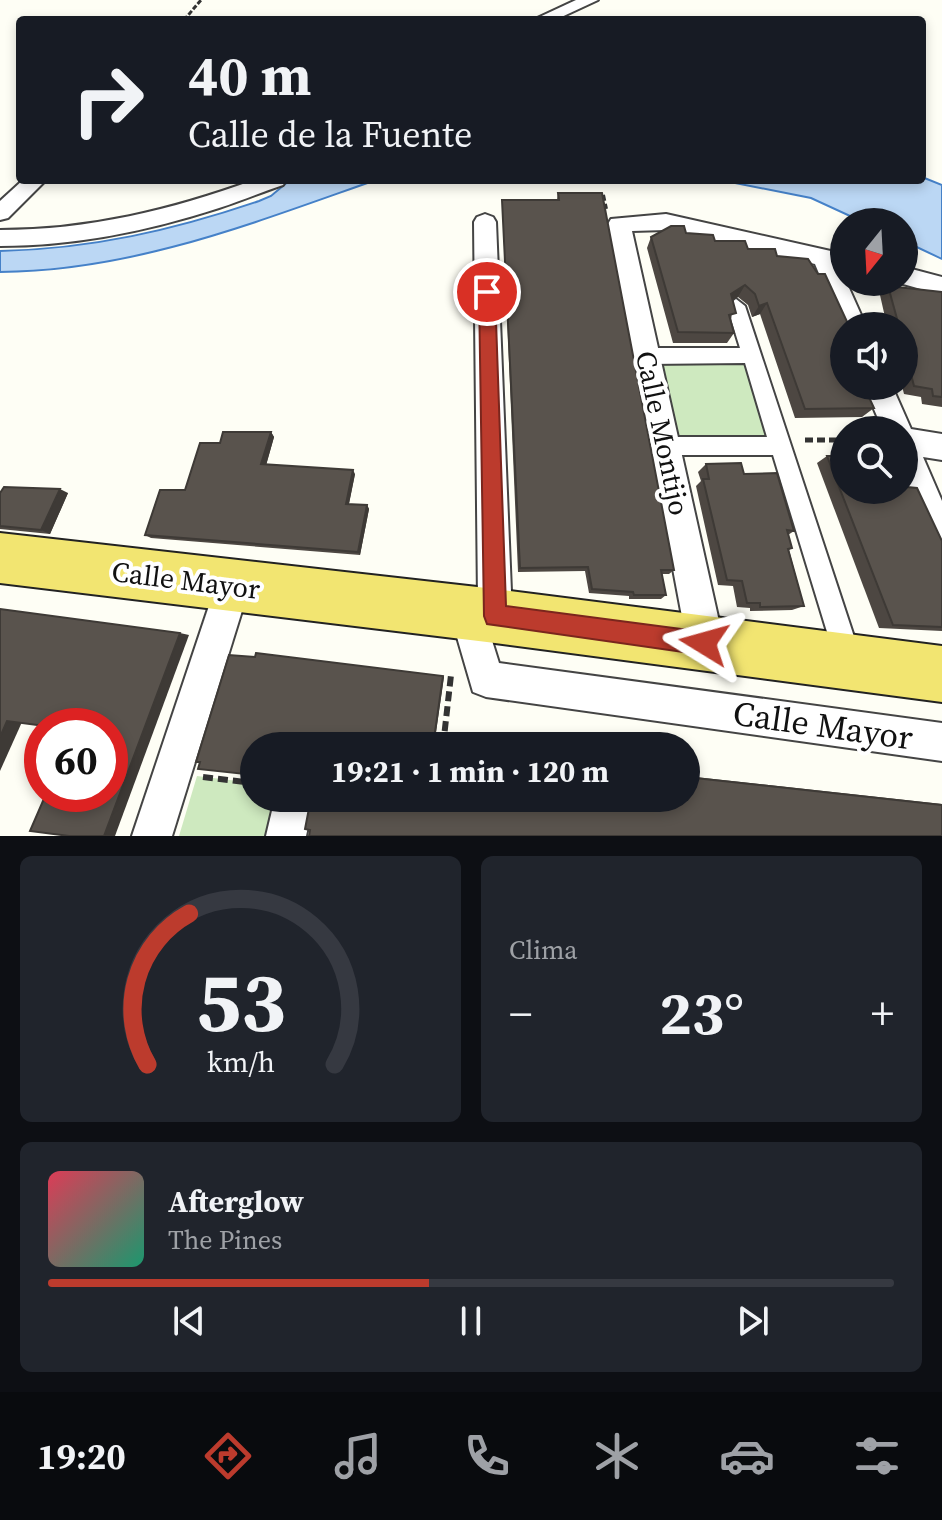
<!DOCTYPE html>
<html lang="es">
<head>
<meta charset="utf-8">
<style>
	:root { --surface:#171b24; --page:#20242c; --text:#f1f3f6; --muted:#9ea1a6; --line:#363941; --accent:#bc3b2d }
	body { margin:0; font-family:"Source Serif 4",serif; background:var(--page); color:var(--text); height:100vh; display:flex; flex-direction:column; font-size:30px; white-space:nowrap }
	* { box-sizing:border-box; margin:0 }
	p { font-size:26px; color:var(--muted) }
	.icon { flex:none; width:44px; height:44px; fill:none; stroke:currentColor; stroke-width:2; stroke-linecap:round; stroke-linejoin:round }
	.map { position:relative; height:836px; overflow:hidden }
	.side { display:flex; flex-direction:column; gap:20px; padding:20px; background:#0d0f14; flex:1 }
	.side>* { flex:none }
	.top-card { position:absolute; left:16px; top:16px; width:910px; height:168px; border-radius:8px; box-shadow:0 4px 12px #0003; background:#171b24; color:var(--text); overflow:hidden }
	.needle { width:52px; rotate:198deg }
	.buttons { position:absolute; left:830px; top:208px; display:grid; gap:16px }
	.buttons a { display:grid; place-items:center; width:88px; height:88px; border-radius:50%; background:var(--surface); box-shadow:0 4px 12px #0003; font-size:40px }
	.speed { position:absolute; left:24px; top:708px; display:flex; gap:16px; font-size:40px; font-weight:700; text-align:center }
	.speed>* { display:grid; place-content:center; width:104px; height:104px; border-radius:50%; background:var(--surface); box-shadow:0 4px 12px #0003; line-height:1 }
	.speed .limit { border:12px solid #d22; background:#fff; color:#111 }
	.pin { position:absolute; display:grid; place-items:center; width:68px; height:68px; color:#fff; margin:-34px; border:4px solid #fff; border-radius:50%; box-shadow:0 2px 8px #0007 }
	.me { position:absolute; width:88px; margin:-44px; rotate:278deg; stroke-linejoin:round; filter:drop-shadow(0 0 6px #0008) }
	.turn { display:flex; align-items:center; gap:28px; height:168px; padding:0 40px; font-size:36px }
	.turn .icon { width:104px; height:104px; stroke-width:2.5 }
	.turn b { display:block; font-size:56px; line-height:68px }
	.big { font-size:60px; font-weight:700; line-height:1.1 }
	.side .widget { flex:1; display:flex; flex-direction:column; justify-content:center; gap:12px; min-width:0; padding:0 28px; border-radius:12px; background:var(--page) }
	.side .dial { align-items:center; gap:0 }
	.dial svg { height:208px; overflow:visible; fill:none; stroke:var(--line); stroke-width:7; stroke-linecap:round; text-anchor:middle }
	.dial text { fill:var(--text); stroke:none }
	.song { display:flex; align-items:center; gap:24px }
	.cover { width:96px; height:96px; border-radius:12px; background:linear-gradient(135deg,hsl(350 70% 55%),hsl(160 70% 35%)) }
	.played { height:8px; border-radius:4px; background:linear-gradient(90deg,var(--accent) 45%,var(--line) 45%) }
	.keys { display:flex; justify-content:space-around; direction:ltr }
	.heat { display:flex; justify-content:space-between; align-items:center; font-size:44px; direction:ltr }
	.side .tiles { flex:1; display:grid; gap:20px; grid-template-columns:1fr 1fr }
	.widget:last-child { grid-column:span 2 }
	.trip { position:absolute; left:240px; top:732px; width:460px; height:80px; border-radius:40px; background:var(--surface); box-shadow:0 4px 12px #0003; font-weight:700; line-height:80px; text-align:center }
	.tabs { display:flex; height:128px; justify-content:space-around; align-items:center; background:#090b0e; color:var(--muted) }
	.tabs .icon { width:56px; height:56px }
	.tabs .current { color:var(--accent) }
	.tabs b { font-size:36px; color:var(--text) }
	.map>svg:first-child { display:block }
</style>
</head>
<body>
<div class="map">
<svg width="942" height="836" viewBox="0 0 942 836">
	<rect width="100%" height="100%" fill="#fefef5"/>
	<!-- green -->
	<g fill="#cee9bf">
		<path d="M752,355L778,440L666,446L647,356Z"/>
		<path d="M197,776L254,783V798H279L270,836H179Z"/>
	</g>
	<!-- water -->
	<g fill="#bbd7f4" stroke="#4581c8" stroke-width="2">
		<path d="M922,177L942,185V259L904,241V222H863L811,198L720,180H922Z"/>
		<path d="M290,180H376C253,223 133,271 0,272V251C91,249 174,230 259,201L271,196Z"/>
	</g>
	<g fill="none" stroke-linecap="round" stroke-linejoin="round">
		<!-- pedestrian casing -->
		<g stroke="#444" stroke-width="4">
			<path id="pedestrian" d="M736,299L745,306L861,658L857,667L848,671L839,667L835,658L773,455H666L659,452L656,446L659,440L666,437H767L745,363L647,364L640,361L638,356L640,351L647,348H740L727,306Z"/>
		</g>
		<!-- minor casing -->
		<g stroke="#444" stroke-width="4">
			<g id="minor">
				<path d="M576,0H598L555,20H533Z"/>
				<path d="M23,180H46L8,218L0,220V201Z"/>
				<path d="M254,180H286L283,185C262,192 241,201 219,208C148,231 75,246 0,246V230C89,230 171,210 254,180Z"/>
				<path d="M485,214L493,217L496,222L512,616L507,628L495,633L489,631L499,663L942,723V761L486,697L473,692L450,613L455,601L467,596L478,601L474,222L477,217Z"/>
				<path d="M666,214L844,254V270H841L866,326H844V333L815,264L666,230L632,231L718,617L721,643L716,655L704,660L692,655L687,643L608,224L611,219Z"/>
				<path d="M904,267L942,277V295L896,282H904Z"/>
				<path d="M864,386H892L911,429L942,434V460L923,457L942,501V552L931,548L904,482V430H883Z"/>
				<path d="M233,568L245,573L250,585L172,836H132L216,585L221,573Z"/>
				<path d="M275,798H311L313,803L306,836H266Z"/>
			</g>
		</g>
		<!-- primary casing -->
		<g stroke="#222" stroke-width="4">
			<path id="primary" d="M0,533L495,589L942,646V702L495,643L0,583Z"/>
		</g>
		<!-- path-far3 -->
		<path stroke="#333" stroke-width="3" stroke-dasharray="5 2" stroke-linecap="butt" d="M184,20L201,0"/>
		<!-- path-far2 -->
		<path stroke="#333" stroke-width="4" stroke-dasharray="6 3" stroke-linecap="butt" d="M603,195L606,209"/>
		<!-- path-far1 -->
		<path stroke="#333" stroke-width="5" stroke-dasharray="8 4" stroke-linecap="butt" d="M805,440H844"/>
		<!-- path -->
		<g stroke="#333" stroke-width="6" stroke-dasharray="10 5" stroke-linecap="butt">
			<path d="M443,746L451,675"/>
			<path d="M203,777L254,783"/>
		</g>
		<!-- pedestrian -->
		<use href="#pedestrian" fill="#fff" fill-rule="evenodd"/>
		<!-- minor -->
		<use href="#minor" fill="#fff" fill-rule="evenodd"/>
		<!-- primary -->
		<use href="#primary" fill="#f2e571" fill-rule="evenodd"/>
	</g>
	<!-- wall -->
	<g fill="#4d4742">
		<path d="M558,193L674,570L669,574H662L666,595L661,599H629V596L589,593L585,571L518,572L502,200H557Z"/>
		<path d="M686,233L777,256L875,393L869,398L874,408L862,417L795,418L760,314L752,317L748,305L738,297L733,300L731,322L734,333L727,343H673L647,248L651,237Z"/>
		<path d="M888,286L942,292V407L922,404L921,397L904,394L902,386H904V326H887L880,295Z"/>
		<path d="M271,432L274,437L266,465L355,474L349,504L367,505L369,509L360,555L151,538L145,535L185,490L220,443Z"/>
		<path d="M827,456L907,487L942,541V631L879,628L817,463Z"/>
		<path d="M706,464L744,474L794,531L788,535L792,548L789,550L804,606L792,610L750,611V608L737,607L733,586L718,585L696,486L701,481L698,472Z"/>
		<path d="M0,493H68L50,534L0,529Z"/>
		<path d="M686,776L942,804V836L310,830L686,798Z"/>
	</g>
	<!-- shaded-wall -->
	<g fill="#3e3a36">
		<path d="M745,285L738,297L724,305L731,294Z"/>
		<path d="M767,303L760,314L752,317L759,306Z"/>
		<path d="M271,432L274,437L265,469L261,464Z"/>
		<path d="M353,470L355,474L348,508L346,504Z"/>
		<path d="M60,489L68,493L50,534L41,530Z"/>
		<path d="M367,505L369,509L360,555L358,552Z"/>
		<path d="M180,633L189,635L115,836H104Z"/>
		<path d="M443,676L444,677L434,746H433Z"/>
		<path d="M7,721L22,722L0,771V737Z"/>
	</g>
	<!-- building -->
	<g fill="#59534d" stroke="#3e3a36" stroke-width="2">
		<path d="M558,193H602L674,570H661L666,595H634L633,592L592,589L588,567L520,568L502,200H559Z"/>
		<path d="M671,226H684L686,233L713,235L715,241H745L748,249H775L777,256L808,259L818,274H825L849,326H844V386H872L875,393H867L874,408L805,409L767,303L759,306L755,294L745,285L731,294L736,313L729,315L734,333L678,332L651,237Z"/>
		<path d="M888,286L942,292V397L933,396L932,389L914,386L904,347V326H899Z"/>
		<path d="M223,432H271L261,464L353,470L346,504L367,505L358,552L145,535L160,490H185L200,443H220Z"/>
		<path d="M827,456H844V490H904V482L907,487L917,488L942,541V627L893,625Z"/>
		<path d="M741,463L744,474L777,473L794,531L787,530L792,548L788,549L804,606L760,607V603H747L742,581L727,580L703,479H709L706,464Z"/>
		<path d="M4,487L60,489L41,530L0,526V493Z"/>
		<path d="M0,609L180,633L104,836H69L30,831L46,794H110V726H45L7,721L0,737Z"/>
		<path d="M256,653L443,676L433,746H254V775L198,769L200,762H196L229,655L255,657Z"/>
		<path d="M686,777L942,805V836H309L310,830L305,829L311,798H686Z"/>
	</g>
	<!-- route -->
	<path fill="#bc3b2d" stroke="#7a261d" stroke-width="2" d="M487,286L495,292L506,606L704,632L712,635L715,643L712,651L704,655L487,624L484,616L479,292Z"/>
	<g text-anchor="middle" stroke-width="8" stroke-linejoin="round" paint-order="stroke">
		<!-- street labels -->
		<g font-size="28" fill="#111" stroke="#fff">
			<text transform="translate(663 433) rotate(78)" y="10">Calle Montijo</text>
			<text transform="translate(186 580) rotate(7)" y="10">Calle Mayor</text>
		</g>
		<!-- near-street labels -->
		<g font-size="34" fill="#111" stroke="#fff">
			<text transform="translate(823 725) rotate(8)" y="12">Calle Mayor</text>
		</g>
	</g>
</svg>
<div class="buttons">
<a><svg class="needle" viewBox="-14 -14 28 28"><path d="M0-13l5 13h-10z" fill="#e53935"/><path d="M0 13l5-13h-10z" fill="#9ea1a6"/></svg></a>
<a><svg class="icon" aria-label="sound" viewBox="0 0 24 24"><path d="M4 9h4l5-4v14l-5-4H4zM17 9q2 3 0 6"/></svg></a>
<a><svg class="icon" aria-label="search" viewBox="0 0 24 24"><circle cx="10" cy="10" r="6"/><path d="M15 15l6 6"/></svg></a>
</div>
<div class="speed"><div class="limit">60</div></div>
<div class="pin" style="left:487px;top:292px;background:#d93025"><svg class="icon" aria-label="arrive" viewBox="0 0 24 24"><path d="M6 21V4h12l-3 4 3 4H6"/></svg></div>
<svg class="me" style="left:704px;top:643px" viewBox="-20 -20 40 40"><path d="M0-17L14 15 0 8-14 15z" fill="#bc3b2d" stroke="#fff" stroke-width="4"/></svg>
<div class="trip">19:21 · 1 min · 120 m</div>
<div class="top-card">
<div class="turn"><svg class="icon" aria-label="right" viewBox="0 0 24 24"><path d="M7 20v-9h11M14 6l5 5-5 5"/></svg><div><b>40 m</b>Calle de la Fuente</div></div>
</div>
</div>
<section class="side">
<div class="tiles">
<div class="widget dial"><svg viewBox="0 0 100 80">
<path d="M14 69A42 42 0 1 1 86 69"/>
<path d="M14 69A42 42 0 0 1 30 11" stroke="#bc3b2d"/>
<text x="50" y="56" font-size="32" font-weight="700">53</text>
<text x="50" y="72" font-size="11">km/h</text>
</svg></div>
<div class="widget"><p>Clima</p>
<div class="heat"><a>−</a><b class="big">23°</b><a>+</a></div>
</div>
<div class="widget">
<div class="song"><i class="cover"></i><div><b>Afterglow</b><p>The Pines</p></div></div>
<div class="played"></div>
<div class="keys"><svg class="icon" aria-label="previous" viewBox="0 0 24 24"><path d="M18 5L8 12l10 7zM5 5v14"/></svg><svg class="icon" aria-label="pause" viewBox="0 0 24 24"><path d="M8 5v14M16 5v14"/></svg><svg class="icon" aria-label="next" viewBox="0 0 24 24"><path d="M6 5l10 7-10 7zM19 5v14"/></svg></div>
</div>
</div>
</section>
<nav class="tabs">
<b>19:20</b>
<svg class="icon current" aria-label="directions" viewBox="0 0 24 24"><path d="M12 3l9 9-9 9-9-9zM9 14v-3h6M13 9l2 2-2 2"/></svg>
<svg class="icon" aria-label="music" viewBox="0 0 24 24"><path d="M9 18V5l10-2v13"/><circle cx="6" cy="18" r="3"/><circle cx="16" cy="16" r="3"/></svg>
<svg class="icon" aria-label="phone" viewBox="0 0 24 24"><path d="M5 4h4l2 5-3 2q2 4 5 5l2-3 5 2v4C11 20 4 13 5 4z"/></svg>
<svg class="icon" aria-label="climate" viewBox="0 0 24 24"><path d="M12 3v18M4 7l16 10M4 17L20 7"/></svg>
<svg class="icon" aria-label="car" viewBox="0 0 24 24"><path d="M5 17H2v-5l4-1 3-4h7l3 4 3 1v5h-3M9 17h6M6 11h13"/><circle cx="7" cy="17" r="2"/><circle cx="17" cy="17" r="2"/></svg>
<svg class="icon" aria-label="filters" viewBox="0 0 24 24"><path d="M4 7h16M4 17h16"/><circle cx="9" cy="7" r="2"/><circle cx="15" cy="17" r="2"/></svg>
</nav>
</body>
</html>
